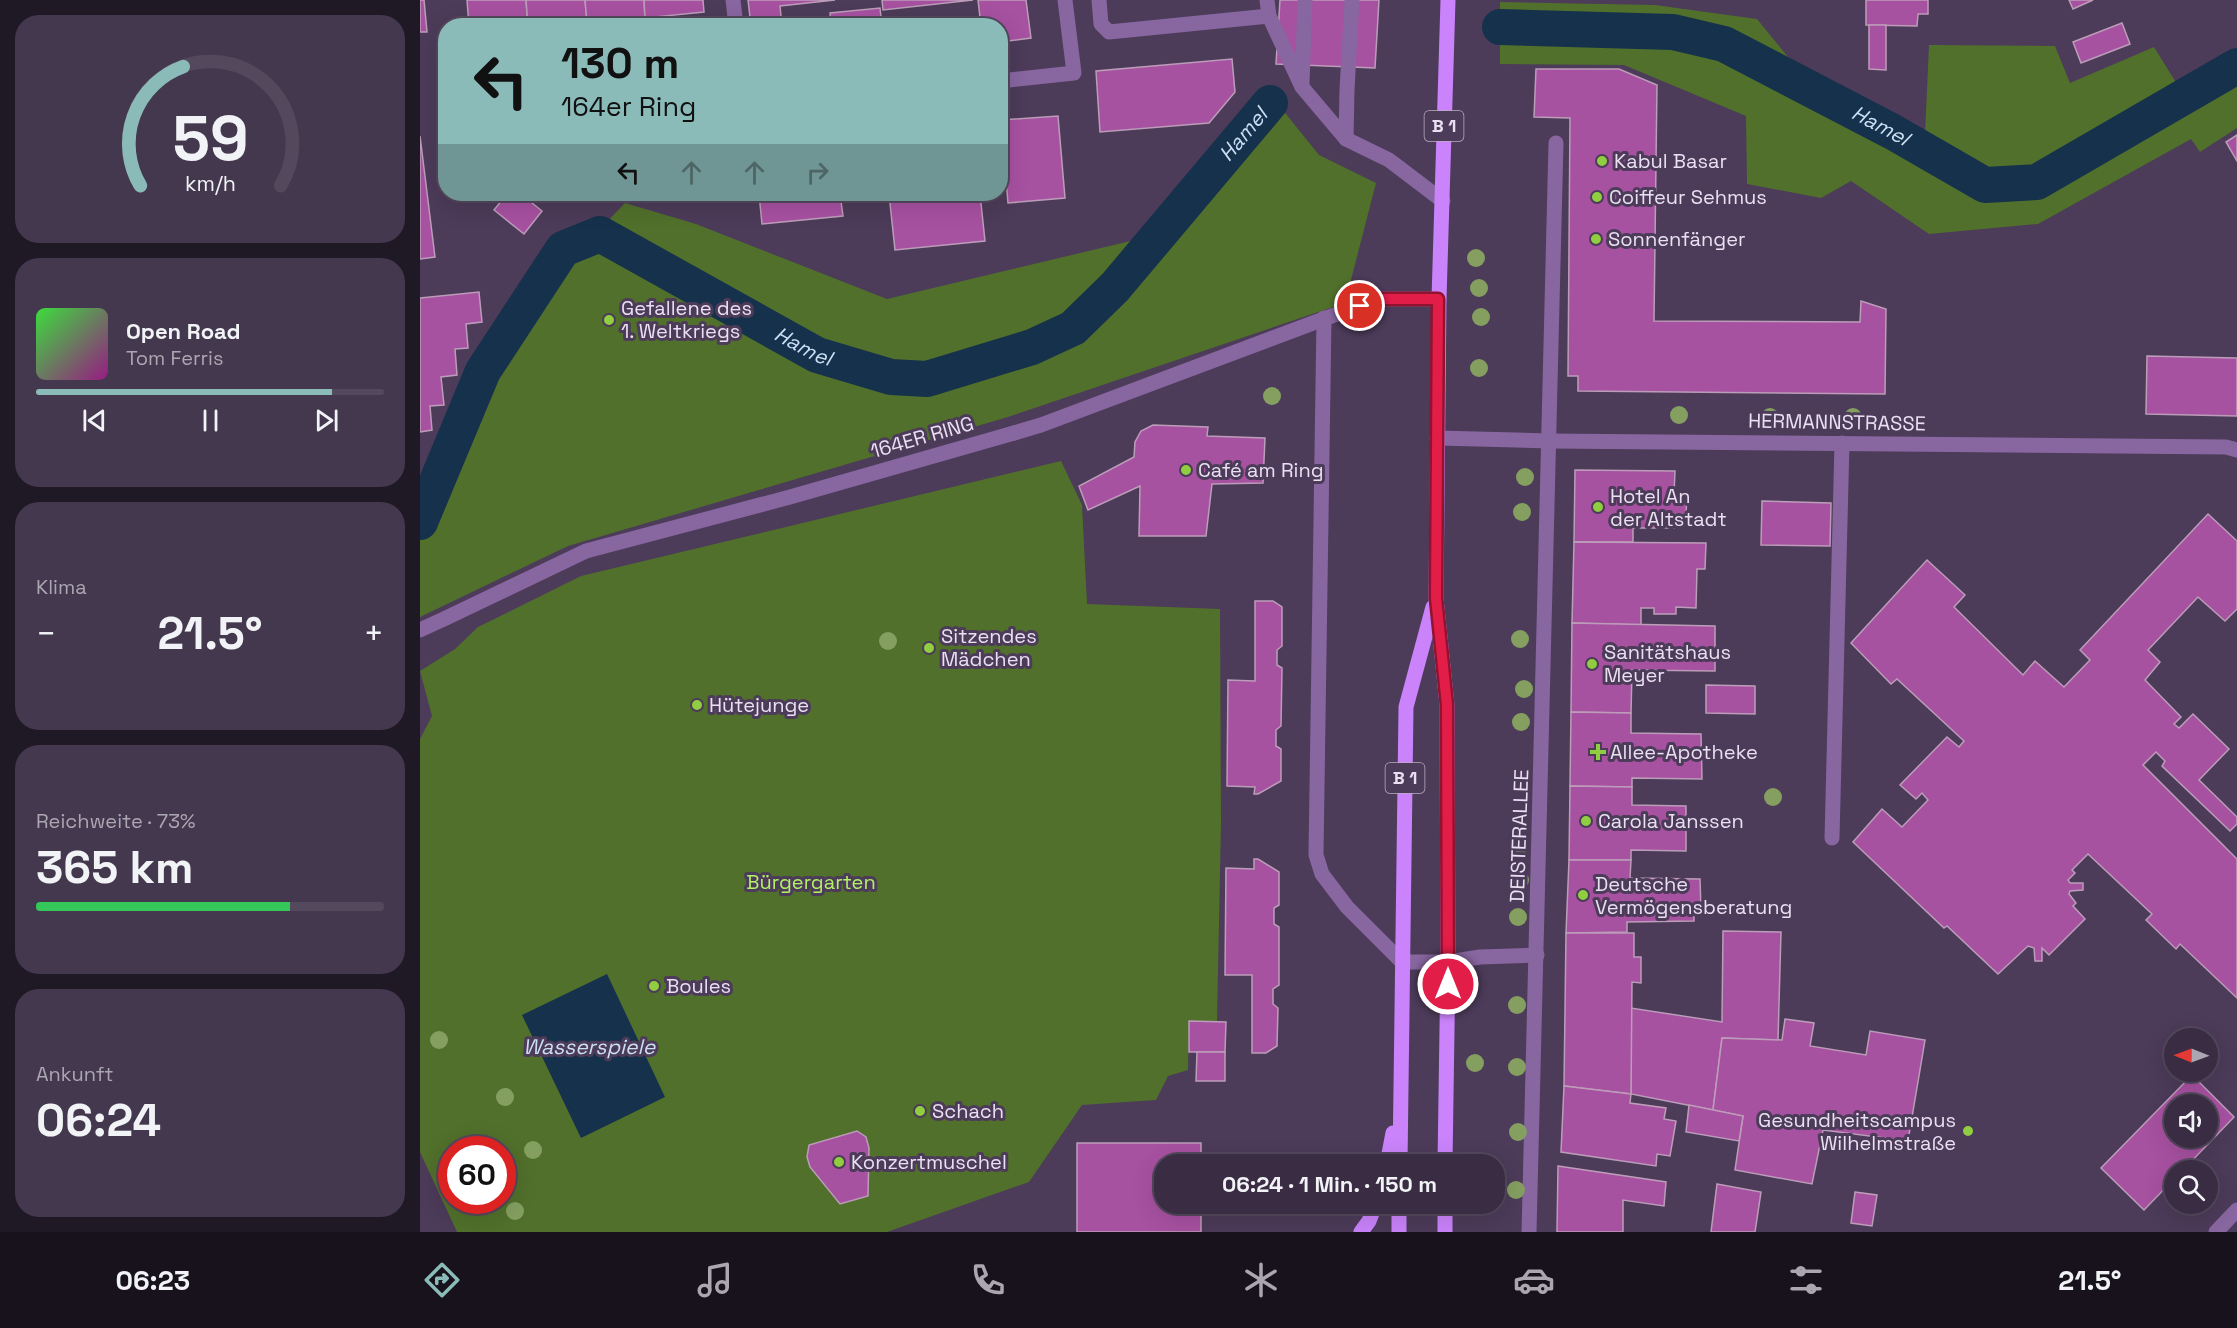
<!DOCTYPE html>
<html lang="de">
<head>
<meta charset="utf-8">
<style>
	:root { --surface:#392c43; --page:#44384e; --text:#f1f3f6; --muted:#aba7b2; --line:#53485c; --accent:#8bbbb9 }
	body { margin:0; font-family:"Space Grotesk",sans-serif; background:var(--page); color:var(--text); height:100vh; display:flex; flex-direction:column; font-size:22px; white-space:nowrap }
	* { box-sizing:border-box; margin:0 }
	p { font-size:20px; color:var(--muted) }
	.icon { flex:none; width:33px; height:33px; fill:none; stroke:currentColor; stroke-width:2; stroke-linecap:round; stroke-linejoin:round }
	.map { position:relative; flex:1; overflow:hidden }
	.side { display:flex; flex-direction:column; gap:15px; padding:15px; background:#1f1825; width:420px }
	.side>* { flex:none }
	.guide { position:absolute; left:18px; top:18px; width:570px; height:183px; border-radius:24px; box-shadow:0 6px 24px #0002,0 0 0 2px var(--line); background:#8bbbb9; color:#111; overflow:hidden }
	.needle { width:39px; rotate:271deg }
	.tools { position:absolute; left:1744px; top:1028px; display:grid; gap:12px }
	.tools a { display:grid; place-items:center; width:54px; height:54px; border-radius:50%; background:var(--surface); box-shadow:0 6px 24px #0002,0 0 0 2px var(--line); font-size:30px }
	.speed { position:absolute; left:18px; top:1136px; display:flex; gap:12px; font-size:30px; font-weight:700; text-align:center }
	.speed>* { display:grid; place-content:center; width:78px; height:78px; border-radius:50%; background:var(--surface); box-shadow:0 6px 24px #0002,0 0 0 2px var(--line); line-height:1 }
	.speed .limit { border:9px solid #d22; background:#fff; color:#111 }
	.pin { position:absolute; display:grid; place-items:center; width:51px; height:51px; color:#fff; margin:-26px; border:3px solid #fff; border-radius:50%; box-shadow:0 2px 6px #0007 }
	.me { position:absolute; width:66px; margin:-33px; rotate:0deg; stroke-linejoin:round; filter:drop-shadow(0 0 4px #0008) }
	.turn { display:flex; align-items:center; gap:21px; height:126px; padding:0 24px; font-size:27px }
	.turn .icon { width:78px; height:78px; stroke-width:2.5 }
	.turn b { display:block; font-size:42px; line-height:51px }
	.lanes { display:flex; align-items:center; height:57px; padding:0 24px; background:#0003; justify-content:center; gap:30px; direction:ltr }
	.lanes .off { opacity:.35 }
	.big { font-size:45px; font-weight:800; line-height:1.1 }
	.side .card { flex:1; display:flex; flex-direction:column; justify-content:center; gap:9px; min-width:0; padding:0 21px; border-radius:24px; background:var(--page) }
	.side .dial { align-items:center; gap:0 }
	.dial svg { height:156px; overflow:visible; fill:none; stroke:var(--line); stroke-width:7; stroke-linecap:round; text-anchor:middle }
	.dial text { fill:var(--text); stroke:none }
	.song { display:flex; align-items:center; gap:18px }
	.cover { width:72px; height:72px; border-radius:9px; background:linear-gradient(135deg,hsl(120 70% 55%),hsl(310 70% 35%)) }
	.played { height:6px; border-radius:3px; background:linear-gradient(90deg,var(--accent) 85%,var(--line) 85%) }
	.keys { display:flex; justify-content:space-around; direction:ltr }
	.heat { display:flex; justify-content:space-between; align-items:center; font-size:33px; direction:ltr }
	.charge { height:9px; border-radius:4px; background:linear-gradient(90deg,#34c759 73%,var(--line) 0) }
	.trip { position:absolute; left:734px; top:1154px; width:351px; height:60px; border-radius:24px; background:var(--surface); box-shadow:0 6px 24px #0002,0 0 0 2px var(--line); font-weight:800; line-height:60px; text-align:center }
	.tab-bar { display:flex; height:96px; justify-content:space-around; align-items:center; background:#17121b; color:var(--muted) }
	.tab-bar .icon { width:42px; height:42px }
	.tab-bar .selected { color:var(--accent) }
	.tab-bar b { font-size:27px; color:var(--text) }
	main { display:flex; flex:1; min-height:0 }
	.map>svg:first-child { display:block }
</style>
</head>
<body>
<main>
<section class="side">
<div class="card dial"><svg viewBox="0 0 100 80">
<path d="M14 69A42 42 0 1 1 86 69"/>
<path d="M14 69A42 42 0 0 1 36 8" stroke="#8bbbb9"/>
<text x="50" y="56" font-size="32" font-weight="700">59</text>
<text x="50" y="72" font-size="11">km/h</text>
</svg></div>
<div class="card">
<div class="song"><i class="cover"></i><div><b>Open Road</b><p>Tom Ferris</p></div></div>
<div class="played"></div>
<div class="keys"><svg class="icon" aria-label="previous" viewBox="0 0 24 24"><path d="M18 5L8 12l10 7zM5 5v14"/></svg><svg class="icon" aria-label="pause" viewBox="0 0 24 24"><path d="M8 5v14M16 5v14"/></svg><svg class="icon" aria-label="next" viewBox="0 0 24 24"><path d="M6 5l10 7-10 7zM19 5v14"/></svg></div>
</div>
<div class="card"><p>Klima</p>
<div class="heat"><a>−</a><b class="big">21.5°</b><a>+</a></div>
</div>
<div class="card"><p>Reichweite · 73%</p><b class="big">365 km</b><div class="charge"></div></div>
<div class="card"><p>Ankunft</p><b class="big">06:24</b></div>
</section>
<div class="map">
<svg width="1817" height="1232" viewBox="0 0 1817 1232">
	<rect width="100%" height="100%" fill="#4c3b59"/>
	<!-- green -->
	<g fill="#51702b" fill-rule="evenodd">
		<path d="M1080,2L1235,5L1337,19L1386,79L1504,156L1509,45L1635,46L1650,83L1734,47L1760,89L1817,62V128L1780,152L1771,139L1618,224L1509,234L1431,181L1401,198L1327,184L1326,116L1204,65L1080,64Z"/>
		<path d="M849,93L899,155L956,183L925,303L588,417L148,546L0,617V501L147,263L205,203L276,224L467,299L719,239Z"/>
		<path d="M641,461L662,505L667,604L800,609L801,823L797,1021H769L768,1070L748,1076L736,1100L662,1105L609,1182L467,1232H37L0,1152V739L12,716L0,671L35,649L58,627L161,576ZM32,1149H82V1200H32Z"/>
	</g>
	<!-- water -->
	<path fill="#15314c" d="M187,974L245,1097L161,1138L102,1015Z"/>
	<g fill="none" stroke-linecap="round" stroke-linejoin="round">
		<!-- canal -->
		<g stroke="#15314c" stroke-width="36">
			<path id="s1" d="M1080,27L1253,32L1304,44L1473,132L1565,185L1617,182L1817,66"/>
			<path id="s2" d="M0,522L63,371L143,249L180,234L397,355L471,377L507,379L612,347L653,328L695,287L850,103"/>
		</g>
	</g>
	<!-- building -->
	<g fill="#a751a1" stroke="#bc9db9" stroke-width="1.5" fill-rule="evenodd">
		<path d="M0,0H4L7,32H0Z"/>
		<path d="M47,0H106L108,26H49Z"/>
		<path d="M106,0H165L167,23L108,26Z"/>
		<path d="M165,0H224L225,18L167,23Z"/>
		<path d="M224,0H283L284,12L225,18Z"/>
		<path d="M328,0H415L360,6L362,26H331Z"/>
		<path d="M462,0H553L463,10Z"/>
		<path d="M558,0H606L611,38L580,42V26H561Z"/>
		<path d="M860,0H959L955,68L856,64Z"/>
		<path d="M1446,0H1508V14H1498L1497,26L1446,25Z"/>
		<path d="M1649,0H1673L1653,9Z"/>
		<path d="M460,8L462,26H411L410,13Z"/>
		<path d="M1702,23L1710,44L1661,63L1653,42Z"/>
		<path d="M1449,25H1466V70L1449,69Z"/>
		<path d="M812,59L815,92L789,123L680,132L676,71Z"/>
		<path d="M1116,69H1199L1237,85L1234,321L1440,322L1441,301L1466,309L1465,394L1158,391V376H1148L1150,118L1114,117Z"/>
		<path d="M638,116L645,198L588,203L581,120Z"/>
		<path d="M1817,135V161L1806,142Z"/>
		<path d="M0,136L15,257L0,259Z"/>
		<path d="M87,194H101L122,211L104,234L74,210Z"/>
		<path d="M339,194H420L423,216L342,224Z"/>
		<path d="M469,194H560L565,241L475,250Z"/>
		<path d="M59,292L62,322L46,324L48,348L35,349L37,375L21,377L24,405L10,406L12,430L0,432V298Z"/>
		<path d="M1727,356L1817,358V416L1726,414Z"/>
		<path d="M733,425L788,427L787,436L845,438L843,483L792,484L786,536H719L720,486L668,510L659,486L714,457L715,442L721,431Z"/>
		<path d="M1155,470L1255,471L1254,495H1267L1266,514H1254V528H1213V542H1154Z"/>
		<path d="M1342,501L1411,503L1410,546L1341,545Z"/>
		<path d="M1788,514L1817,541V609L1805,621L1778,597L1728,650L1740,662L1725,680L1761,717L1754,724L1759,728L1773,714L1809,749L1779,780L1817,817V824L1810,831L1742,766L1745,761L1736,752L1723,765L1817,859V998L1760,944L1756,949L1726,920L1732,914L1668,854L1652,870L1655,873L1648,880L1650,883H1663V890L1650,891L1649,894L1656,903L1653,906L1665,919L1629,955L1622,948V961H1615L1614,948L1608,946L1578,974L1527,926L1524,928L1433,842L1462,809L1482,827L1508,800L1502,793L1496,799L1480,785L1527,737L1539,747L1544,741L1477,679L1471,684L1431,643L1507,560L1545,595L1534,607L1603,675L1615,661L1644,687L1670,660L1660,650Z"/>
		<path d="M1154,542L1286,543L1285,569H1277L1276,608L1256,607V614H1234V608H1221V625L1152,623Z"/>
		<path d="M835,601H853L862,607V646L857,650V665L862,668L861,726L856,730V746L861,749V781L838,794H834L835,787L807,786L808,680L835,681Z"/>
		<path d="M1152,623L1295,626V671L1212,670L1211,713L1151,712Z"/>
		<path d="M1286,685L1335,686V714L1286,713Z"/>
		<path d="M1151,712L1211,713V733L1281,734L1282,779L1212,778V787L1150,786Z"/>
		<path d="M1150,786L1212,787V805L1266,806V851L1211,850V860H1149Z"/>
		<path d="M834,859H838L859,872V905L854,908V924L859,927V985L853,989V1004L858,1008L857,1046L846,1053H832V975H805L806,868L834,869Z"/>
		<path d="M1149,860H1211L1210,878L1280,879L1281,911H1274V921L1207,922V932L1146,933Z"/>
		<path d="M1303,931L1361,932L1358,1040L1302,1038L1293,1110L1211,1094V1008L1302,1022Z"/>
		<path d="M1146,933H1214V957H1221V983L1212,982L1211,1094L1144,1086Z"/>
		<path d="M1365,1019L1394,1023L1390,1046L1446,1055L1450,1031L1505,1040L1488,1141L1403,1130L1392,1184L1315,1170L1323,1116L1293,1110L1302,1038L1362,1040Z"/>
		<path d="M769,1021L806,1022L805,1052H769Z"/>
		<path d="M777,1052H805V1081H776Z"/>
		<path d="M1772,1075L1814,1117L1763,1170H1755V1178L1724,1210L1681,1168ZM1755,1104H1788V1137H1755Z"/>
		<path d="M1144,1086L1211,1094L1210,1103L1246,1108L1244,1119L1256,1121L1250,1156L1237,1154L1236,1166L1141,1152Z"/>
		<path d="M1269,1105L1323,1116L1319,1141L1266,1132Z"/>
		<path d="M437,1131L446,1137L449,1148L448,1196L420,1204L390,1167L387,1157L389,1145Z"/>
		<path d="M657,1143H781V1164H744V1203H781V1232H657Z"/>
		<path d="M1138,1166L1246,1182L1244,1206L1203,1200V1232H1137Z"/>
		<path d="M1297,1184L1341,1192L1335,1232H1291Z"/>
		<path d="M1435,1192L1457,1195L1452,1226L1431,1223Z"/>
	</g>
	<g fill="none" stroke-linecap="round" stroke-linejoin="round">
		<!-- service -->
		<g stroke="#8866a0" stroke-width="15">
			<path d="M679,0L681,24L689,32L849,16"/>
			<path d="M847,0L849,16L882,87L926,139L969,160L1023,201"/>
			<path d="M882,84L885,0"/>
			<path d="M926,139L927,90L932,0"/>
			<path d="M904,318L896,855L902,874L927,907L982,962H1028L1060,957L1117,955"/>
			<path d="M1412,838L1422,443"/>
			<path d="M1109,1232L1136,143"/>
		</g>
		<!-- pedestrian -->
		<path stroke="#8866a0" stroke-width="15" d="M26,618L166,551L370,497L594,433"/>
		<!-- minor -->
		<g stroke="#8866a0" stroke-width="15">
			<path d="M313,0L316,26"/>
			<path d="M580,81L654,73L645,0"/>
			<path d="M594,433L621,425L957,299H1019"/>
			<path d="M1017,438L1130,441L1806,447L1817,450"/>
			<path d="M0,630L26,618"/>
			<path d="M1796,1232L1817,1210"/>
		</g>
		<!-- primary -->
		<g stroke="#ca83fb" stroke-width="15">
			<path d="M967,1164L973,1133"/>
			<path d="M980,1164L986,707L1013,607"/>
			<path d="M1025,1164L1028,962L1027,705L1016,598L1019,299L1028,0"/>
			<path d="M941,1232L949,1221L956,1203"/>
			<path d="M979,1232V1203"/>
			<path d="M1025,1232V1203"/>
		</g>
	</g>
	<!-- trees -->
	<g fill="#849f60">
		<circle cx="1056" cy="258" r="9"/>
		<circle cx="1059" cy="288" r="9"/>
		<circle cx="1061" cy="317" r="9"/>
		<circle cx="1059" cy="368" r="9"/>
		<circle cx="852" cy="396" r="9"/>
		<circle cx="1259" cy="415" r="9"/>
		<circle cx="1350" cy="417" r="9"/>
		<circle cx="1433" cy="417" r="9"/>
		<circle cx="1105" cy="477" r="9"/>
		<circle cx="1102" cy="512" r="9"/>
		<circle cx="1100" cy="639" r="9"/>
		<circle cx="468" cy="641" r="9"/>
		<circle cx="1104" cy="689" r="9"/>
		<circle cx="1101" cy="722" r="9"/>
		<circle cx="1353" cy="797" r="9"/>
		<circle cx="1098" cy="848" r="9"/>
		<circle cx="1100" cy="880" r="9"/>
		<circle cx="1098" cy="917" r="9"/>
		<circle cx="1097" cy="1005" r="9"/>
		<circle cx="19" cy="1040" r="9"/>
		<circle cx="1055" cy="1063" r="9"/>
		<circle cx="1097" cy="1067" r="9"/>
		<circle cx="85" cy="1097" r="9"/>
		<circle cx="1098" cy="1132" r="9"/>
		<circle cx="113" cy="1150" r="9"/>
		<circle cx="1096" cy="1190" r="9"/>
		<circle cx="95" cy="1211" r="9"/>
	</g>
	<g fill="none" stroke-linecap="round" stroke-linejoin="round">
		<!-- route casing -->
		<g stroke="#92132f" stroke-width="15">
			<path id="route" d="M940,306L957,299H1018L1016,598L1027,705L1028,984"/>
		</g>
		<!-- route -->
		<use href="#route" stroke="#e11d48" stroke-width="10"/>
	</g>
	<!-- markers -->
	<g fill="#90cd40" stroke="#4c3b59" stroke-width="2">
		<circle cx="1182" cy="161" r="6"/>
		<circle cx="1177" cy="197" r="6"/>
		<circle cx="1176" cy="239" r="6"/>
		<circle cx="189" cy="320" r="6"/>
		<circle cx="766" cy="470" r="6"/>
		<circle cx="1178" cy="507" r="6"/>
		<circle cx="509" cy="648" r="6"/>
		<circle cx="1172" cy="664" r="6"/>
		<circle cx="277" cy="705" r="6"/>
		<path d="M1175 743h6v6h6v6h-6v6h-6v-6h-6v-6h6z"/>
		<circle cx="1166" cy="821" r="6"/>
		<circle cx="1163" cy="895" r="6"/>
		<circle cx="234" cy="986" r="6"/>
		<circle cx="500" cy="1111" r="6"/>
		<circle cx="1548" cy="1131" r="6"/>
		<circle cx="419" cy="1162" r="6"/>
	</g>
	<g text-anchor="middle" stroke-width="6" stroke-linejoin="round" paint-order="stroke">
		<!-- shield labels -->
		<g fill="#4c3b59" stroke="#bbaec4" stroke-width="1.5">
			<rect x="1004.5" y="111" width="39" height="30" rx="4.5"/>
			<rect x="965.5" y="763" width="39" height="30" rx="4.5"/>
		</g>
		<g font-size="18" font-weight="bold" fill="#eae0f2">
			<text x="1024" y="132">B 1</text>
			<text x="985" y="784">B 1</text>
		</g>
		<!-- poi labels -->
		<g font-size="20" fill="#eae0f2" stroke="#4c3b59" text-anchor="start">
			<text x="1194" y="168">Kabul Basar</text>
			<text x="1189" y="204">Coiffeur Sehmus</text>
			<text x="1188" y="246">Sonnenfänger</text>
			<text x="201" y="315">Gefallene des<tspan x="201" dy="23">1. Weltkriegs</tspan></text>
			<text x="778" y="477">Café am Ring</text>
			<text x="1190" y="503">Hotel An<tspan x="1190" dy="23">der Altstadt</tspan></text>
			<text x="521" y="643">Sitzendes<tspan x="521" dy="23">Mädchen</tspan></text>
			<text x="1184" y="659">Sanitätshaus<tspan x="1184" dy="23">Meyer</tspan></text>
			<text x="289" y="712">Hütejunge</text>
			<text x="1190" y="759">Allee-Apotheke</text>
			<text x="1178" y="828">Carola Janssen</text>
			<text x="1175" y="891">Deutsche<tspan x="1175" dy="23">Vermögensberatung</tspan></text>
			<text x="246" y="993">Boules</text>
			<text x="512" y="1118">Schach</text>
			<text x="1536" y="1127" text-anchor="end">Gesundheitscampus<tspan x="1536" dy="23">Wilhelmstraße</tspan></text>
			<text x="431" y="1169">Konzertmuschel</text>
		</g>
		<!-- street labels -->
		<g font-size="20" fill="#eae0f2" stroke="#4c3b59">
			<text transform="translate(1417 422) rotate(1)" y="7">HERMANNSTRASSE</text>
			<text transform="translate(502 437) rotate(-16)" y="7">164ER RING</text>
			<text transform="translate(1099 836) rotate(-88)" y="7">DEISTERALLEE</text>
		</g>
		<!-- park labels -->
		<g font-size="20" fill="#b1f166" stroke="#4c3b59">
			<text x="391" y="889">Bürgergarten</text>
		</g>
		<!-- water labels -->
		<g font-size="21" font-style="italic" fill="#cbdff4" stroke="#4c3b59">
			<text dy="7" stroke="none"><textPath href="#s1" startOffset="402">Hamel</textPath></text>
			<text dy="7" stroke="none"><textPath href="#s2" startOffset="1124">Hamel</textPath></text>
			<text dy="7" stroke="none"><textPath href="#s2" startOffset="582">Hamel</textPath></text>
			<text x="169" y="1054">Wasserspiele</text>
		</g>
	</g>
</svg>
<div class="tools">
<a><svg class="needle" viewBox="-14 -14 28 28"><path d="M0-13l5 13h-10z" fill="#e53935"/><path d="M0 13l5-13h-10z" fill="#aba7b2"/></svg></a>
<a><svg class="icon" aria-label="sound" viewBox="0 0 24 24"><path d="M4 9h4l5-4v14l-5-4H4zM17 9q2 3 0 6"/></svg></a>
<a><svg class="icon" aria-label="search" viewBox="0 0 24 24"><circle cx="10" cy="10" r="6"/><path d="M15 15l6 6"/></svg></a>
</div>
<div class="speed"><div class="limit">60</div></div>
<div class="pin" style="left:940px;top:306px;background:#d93025"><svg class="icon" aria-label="arrive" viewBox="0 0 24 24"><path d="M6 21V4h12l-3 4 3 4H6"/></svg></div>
<svg class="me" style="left:1028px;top:984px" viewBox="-20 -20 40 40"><circle r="17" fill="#e11d48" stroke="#fff" stroke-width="3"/><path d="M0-11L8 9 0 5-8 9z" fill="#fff"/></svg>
<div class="trip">06:24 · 1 Min. · 150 m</div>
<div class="guide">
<div class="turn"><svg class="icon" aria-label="left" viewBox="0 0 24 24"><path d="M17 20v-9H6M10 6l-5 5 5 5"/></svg><div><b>130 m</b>164er Ring</div></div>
<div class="lanes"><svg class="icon" aria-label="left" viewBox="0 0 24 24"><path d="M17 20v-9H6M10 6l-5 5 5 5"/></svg><svg class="icon off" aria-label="ahead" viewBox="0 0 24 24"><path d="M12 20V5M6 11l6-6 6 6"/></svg><svg class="icon off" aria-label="ahead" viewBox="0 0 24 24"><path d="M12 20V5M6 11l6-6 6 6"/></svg><svg class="icon off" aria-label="right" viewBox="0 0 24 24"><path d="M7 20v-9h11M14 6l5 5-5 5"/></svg></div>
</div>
</div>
</main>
<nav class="tab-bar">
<b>06:23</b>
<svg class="icon selected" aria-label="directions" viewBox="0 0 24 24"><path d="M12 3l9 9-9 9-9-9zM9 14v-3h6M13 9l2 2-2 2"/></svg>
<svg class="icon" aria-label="music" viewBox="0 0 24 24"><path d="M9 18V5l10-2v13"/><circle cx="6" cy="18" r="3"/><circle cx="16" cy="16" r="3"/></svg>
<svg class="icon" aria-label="phone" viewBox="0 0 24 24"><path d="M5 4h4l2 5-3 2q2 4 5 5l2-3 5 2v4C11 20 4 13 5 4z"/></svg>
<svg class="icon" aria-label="climate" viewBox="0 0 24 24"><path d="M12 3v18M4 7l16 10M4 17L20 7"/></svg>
<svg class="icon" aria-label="car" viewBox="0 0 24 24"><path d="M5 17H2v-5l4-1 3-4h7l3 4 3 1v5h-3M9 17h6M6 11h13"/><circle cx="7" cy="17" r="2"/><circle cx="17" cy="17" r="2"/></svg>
<svg class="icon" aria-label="filters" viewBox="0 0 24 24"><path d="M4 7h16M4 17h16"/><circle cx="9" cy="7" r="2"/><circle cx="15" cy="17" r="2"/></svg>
<b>21.5°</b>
</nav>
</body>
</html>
